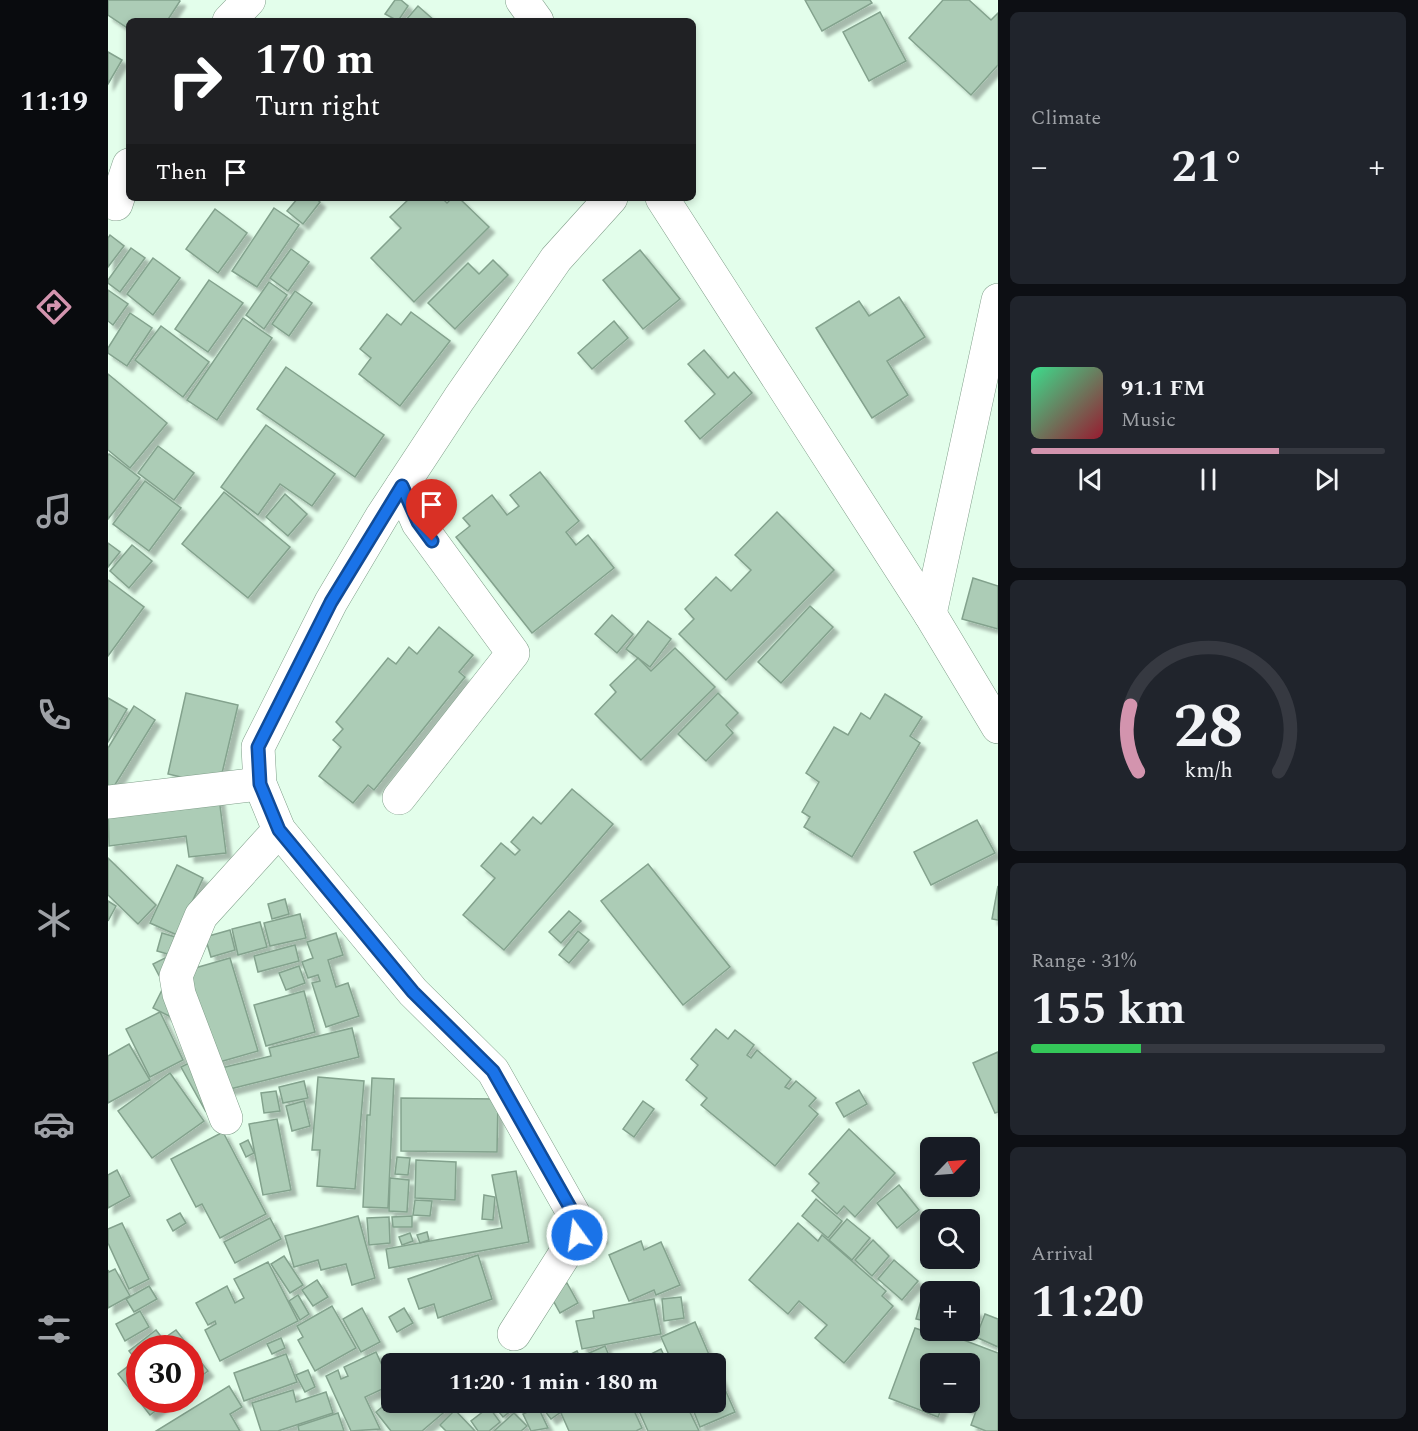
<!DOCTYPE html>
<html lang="en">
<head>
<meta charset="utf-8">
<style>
	:root { --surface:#171b24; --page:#20242c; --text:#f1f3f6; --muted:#9ea1a6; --line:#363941; --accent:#d394ae }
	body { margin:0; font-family:Spectral,serif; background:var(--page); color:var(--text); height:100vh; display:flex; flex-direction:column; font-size:22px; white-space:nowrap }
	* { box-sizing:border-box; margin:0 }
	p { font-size:20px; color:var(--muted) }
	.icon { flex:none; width:33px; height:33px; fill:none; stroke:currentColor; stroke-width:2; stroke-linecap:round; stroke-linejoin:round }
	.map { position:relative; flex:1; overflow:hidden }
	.side { display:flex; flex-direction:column; gap:12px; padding:12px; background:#0d0f14; width:420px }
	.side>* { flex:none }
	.top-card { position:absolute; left:18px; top:18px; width:570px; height:183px; border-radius:9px; box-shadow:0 3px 9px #0003; background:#202124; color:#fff; overflow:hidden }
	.needle { width:39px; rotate:65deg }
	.fabs { position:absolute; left:812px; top:1137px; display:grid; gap:12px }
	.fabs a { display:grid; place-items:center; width:60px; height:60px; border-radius:9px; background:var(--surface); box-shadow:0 3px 9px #0003; font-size:30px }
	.speed { position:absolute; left:18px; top:1335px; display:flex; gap:12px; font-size:30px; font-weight:700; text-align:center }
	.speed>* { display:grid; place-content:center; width:78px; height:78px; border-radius:50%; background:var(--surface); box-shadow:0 3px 9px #0003; line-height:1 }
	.speed .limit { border:9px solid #d22; background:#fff; color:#111 }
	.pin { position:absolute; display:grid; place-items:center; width:51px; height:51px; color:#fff; margin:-62px -26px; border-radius:50% 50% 50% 0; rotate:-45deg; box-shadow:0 0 6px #0007 }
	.pin .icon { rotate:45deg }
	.me { position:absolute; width:66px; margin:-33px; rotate:346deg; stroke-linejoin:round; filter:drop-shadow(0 0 4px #0008) }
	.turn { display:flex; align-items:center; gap:21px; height:126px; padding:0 30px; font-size:27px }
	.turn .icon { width:78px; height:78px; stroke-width:2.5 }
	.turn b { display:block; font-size:42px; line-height:51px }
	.then { display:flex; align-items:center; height:57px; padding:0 30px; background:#0003; gap:12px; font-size:22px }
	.big { font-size:45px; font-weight:700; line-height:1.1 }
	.side .tile { flex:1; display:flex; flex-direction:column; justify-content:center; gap:9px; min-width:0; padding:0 21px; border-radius:9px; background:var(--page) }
	.side .dial { align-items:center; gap:0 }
	.dial svg { height:156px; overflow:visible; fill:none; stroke:var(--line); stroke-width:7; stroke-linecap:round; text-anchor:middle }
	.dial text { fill:var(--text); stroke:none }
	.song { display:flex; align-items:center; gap:18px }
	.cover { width:72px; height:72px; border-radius:9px; background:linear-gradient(135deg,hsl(150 70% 55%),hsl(350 70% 35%)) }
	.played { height:6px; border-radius:3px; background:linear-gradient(90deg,var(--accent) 70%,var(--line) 70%) }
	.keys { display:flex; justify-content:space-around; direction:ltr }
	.heat { display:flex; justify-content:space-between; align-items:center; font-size:33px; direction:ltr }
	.charge { height:9px; border-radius:4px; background:linear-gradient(90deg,#34c759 31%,var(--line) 0) }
	.trip { position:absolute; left:273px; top:1353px; width:345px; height:60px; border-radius:9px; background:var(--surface); box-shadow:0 3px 9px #0003; font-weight:700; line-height:60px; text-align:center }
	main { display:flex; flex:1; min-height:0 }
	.dock { display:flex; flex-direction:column; width:108px; justify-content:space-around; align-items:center; background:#090b0e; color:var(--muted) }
	.dock .icon { width:42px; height:42px }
	.dock .current { color:var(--accent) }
	.dock b { font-size:27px; color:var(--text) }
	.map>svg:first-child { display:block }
</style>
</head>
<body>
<main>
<nav class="dock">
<b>11:19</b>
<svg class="icon current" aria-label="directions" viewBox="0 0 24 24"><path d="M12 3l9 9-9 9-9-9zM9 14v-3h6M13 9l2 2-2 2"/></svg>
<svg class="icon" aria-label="music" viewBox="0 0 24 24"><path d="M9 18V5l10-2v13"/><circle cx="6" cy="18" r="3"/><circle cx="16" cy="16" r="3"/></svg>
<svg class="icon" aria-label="phone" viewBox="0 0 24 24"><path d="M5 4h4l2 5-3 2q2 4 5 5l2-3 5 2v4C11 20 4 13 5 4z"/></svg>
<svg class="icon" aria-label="climate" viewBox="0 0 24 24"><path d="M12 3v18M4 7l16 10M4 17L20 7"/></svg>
<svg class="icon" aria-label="car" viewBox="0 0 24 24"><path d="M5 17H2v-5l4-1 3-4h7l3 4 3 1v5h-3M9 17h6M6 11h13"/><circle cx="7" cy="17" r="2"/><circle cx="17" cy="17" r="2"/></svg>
<svg class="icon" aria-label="filters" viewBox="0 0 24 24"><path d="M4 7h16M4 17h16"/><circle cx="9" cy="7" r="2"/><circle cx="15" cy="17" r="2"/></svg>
</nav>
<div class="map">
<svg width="890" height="1431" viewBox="0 0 890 1431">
	<defs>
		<filter id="shadow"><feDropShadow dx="5.5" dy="5.5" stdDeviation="1.5" flood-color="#0004"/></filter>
	</defs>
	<rect width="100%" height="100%" fill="#e3feeb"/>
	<!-- building -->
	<g fill="#acccb6" stroke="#83a28d" stroke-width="1.5" filter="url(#shadow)">
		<path d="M0,0H71L72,1L59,21H21V29L0,15Z"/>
		<path d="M287,0H293L300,6L290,21L277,14Z"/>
		<path d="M697,0H762L764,3L714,31Z"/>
		<path d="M835,0H861L883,20L890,13V65L863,95L801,38Z"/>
		<path d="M310,6L327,21H297Z"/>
		<path d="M772,12L798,61L761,81L735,32Z"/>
		<path d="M0,52L14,60L0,84Z"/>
		<path d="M190,198H207L212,202L195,224L179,211Z"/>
		<path d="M302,198H334L339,203L344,198H351L381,227L306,302L263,258L293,228L282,217Z"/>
		<path d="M166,208L191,225L149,287L124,271Z"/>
		<path d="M107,209L139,233L110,273L78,249Z"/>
		<path d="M2,235L16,246L0,267V238Z"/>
		<path d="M23,248L37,258L12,292L0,283V280Z"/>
		<path d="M183,249L201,262L180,291L162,278Z"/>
		<path d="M532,250L572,299L535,329L495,280Z"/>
		<path d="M45,258L72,278L45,315L19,294Z"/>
		<path d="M385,260L400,275L347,329L320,303L360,263L371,274Z"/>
		<path d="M101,280L135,303L100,352L67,329Z"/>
		<path d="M161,282L179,295L156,329L138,315Z"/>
		<path d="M0,290L20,304L5,325L0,321Z"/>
		<path d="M187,291L204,303L181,336L164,324Z"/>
		<path d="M791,297L817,337L779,361L800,395L764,418L708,328L751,301L761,316Z"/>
		<path d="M303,312L342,341L292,406L251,374L263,358L252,349L279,314L293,325Z"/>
		<path d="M22,313L44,328L19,366L0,353V348Z"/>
		<path d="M135,318L164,338L109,420L79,400Z"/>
		<path d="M506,321L520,338L484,369L470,353Z"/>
		<path d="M53,326L101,362L75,397L27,360Z"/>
		<path d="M596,350L620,378L626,372L644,393L592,439L577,421L607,394L580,364Z"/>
		<path d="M178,367L276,435L247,477L149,409Z"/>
		<path d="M0,374L59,423L22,468L0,450Z"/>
		<path d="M158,425L227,474L204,506L172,484L150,515L113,487Z"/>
		<path d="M50,446L86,473L66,500L30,473Z"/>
		<path d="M1,454L32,478L0,519V456Z"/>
		<path d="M432,472L471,521L458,532L468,545L480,535L506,568L424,633L348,537L362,526L355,518L384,495L399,515L411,506L402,495Z"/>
		<path d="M37,481L73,508L41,551L5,524Z"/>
		<path d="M116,492L182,547L140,598L74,544Z"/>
		<path d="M177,494L199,514L180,536L158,517Z"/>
		<path d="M669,512L726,570L618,680L571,634L586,619L577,609L608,577L623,591L643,570L627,555Z"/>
		<path d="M0,543L12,552L0,567Z"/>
		<path d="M24,545L44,561L21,588L2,571Z"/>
		<path d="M865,578L890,586V629L854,619Z"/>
		<path d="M0,580L36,607L0,656Z"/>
		<path d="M702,606L725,627L673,683L650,662Z"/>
		<path d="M504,615L525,634L509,653L487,634Z"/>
		<path d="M540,621L563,639L542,667L518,649Z"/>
		<path d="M331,627L365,655L351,672L357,677L266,790L260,785L245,803L211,776L233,747L225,740L235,729L228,722L280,658L288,664L301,647L309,654Z"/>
		<path d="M567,648L607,687L533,760L487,714L508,692L502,685L530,658L543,671Z"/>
		<path d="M78,693L130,705L111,786L60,774Z"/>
		<path d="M610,693L630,713L618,725L625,733L598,761L570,734Z"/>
		<path d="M777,694L814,717L802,736L812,743L744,857L696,827L702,817L694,812L711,782L698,773L726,727L740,735L753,713L762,719Z"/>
		<path d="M0,698L19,709L0,742Z"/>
		<path d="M26,706L47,720L0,796V748Z"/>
		<path d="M464,789L505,824L396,950L355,915L387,878L373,866L393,843L407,855L412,850L403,842L425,817L433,824Z"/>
		<path d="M110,790L118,853L81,857L78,836L1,846L0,805Z"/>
		<path d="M869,820L887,853L823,885L806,852Z"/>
		<path d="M0,858L48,905L30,924L0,895Z"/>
		<path d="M540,864L622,967L575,1005L493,901Z"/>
		<path d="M69,865L95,878L69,935L42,923Z"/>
		<path d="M890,886V920L884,919Z"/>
		<path d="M177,899L181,914L164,919L160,904Z"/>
		<path d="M0,901L8,906L0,921Z"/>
		<path d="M461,911L473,921L453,943L441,932Z"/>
		<path d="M192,914L198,938L162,946L156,923Z"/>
		<path d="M152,922L159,947L130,955L124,929Z"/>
		<path d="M122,930L127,950L103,957L97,937Z"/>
		<path d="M470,931L481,940L461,963L451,955Z"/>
		<path d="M54,933L74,939L70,957L49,951Z"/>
		<path d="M228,933L235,955L220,960L228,987L240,983L251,1016L218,1027L204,983L212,981L210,975L200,978L194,962L205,958L199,942Z"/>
		<path d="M187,945L191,961L150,972L146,956Z"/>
		<path d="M57,958L67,977L55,983L45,964Z"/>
		<path d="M122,958L150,1051L101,1065L73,972Z"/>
		<path d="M191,966L197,983L178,990L171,973Z"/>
		<path d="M54,990L70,999L61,1016L45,1008Z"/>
		<path d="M196,991L207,1032L158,1046L146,1005Z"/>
		<path d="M52,1012L75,1060L42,1077L18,1029Z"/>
		<path d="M244,1028L251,1057L114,1091L109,1069L163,1056L161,1048Z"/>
		<path d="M608,1029L620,1039L627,1030L646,1045L639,1055L643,1058L649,1050L683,1079L677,1087L681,1089L688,1081L708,1098L701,1106L710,1114L667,1166L593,1105L599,1098L578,1080L590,1065L583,1059Z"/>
		<path d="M21,1044L42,1080L0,1103V1056Z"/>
		<path d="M890,1052V1112L887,1113L865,1063Z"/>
		<path d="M85,1061L98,1112L73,1067Z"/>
		<path d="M62,1073L96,1121L44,1158L10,1111Z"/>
		<path d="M210,1077L256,1081L247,1189L209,1186L212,1150H204Z"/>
		<path d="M264,1078L286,1079L280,1208L255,1207L259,1115H262Z"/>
		<path d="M196,1081L200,1098L175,1103L171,1087Z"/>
		<path d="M751,1090L759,1104L736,1117L728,1103Z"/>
		<path d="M168,1091L172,1111L156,1113L153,1093Z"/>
		<path d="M293,1098L390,1099L389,1152L293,1151Z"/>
		<path d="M196,1101L202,1126L184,1131L178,1106Z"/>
		<path d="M535,1101L546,1109L526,1137L515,1129Z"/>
		<path d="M169,1119L183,1190L155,1195L141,1124Z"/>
		<path d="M741,1129L787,1173L747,1217L736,1206L729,1214L704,1191L711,1183L701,1174Z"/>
		<path d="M115,1132L158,1214L112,1238L94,1204L88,1207L63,1159Z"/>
		<path d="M140,1140L146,1153L138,1157L132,1144Z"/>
		<path d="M289,1157L302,1158L300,1175L287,1174Z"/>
		<path d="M308,1160L348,1162L347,1200L307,1198Z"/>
		<path d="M9,1170L22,1196L0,1208V1175Z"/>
		<path d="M408,1171L421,1242L281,1268L278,1249L394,1228L384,1175Z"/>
		<path d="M282,1178L301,1180L299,1212L281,1211Z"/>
		<path d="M791,1185L811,1210L789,1228L769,1203Z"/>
		<path d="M376,1195L387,1197L385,1220L374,1219Z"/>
		<path d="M708,1199L734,1221L720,1238L694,1216Z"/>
		<path d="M307,1200L324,1201L322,1216L305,1215Z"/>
		<path d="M72,1213L78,1223L65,1231L59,1220Z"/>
		<path d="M250,1216L267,1278L244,1285L238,1264L213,1270L210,1260L186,1267L177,1236Z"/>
		<path d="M304,1216V1227H285L284,1217Z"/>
		<path d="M281,1217L282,1243L261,1245L259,1218Z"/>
		<path d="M162,1218L173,1239L127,1263L116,1242Z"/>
		<path d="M739,1219L762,1238L744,1260L721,1240Z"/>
		<path d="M14,1223L41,1279L21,1289L0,1243V1229Z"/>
		<path d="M486,1223L494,1238L478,1245L470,1231Z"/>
		<path d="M690,1223L710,1241L714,1235L778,1291L774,1296L785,1306L736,1363L707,1338L719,1325L691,1301L680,1314L641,1280Z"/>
		<path d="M319,1232L321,1240L312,1243L309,1235Z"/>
		<path d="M302,1233L305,1241L294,1245L291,1237Z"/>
		<path d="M765,1240L781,1256L764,1276L747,1260Z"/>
		<path d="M533,1241L536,1250L553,1242L572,1285L548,1295L546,1290L521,1301L501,1255Z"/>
		<path d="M370,1255L384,1299L330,1318L326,1304L311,1309L300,1279Z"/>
		<path d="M176,1256L195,1285L182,1293L163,1264Z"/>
		<path d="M786,1260L810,1281L794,1300L770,1279Z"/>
		<path d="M160,1262L190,1321L112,1361L97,1330L108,1324L107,1321L100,1325L88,1303L119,1286L127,1303L136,1298L126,1279Z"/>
		<path d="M7,1269L22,1296L0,1308V1270L1,1272Z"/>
		<path d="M209,1280L220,1297L205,1306L194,1290Z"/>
		<path d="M459,1283L470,1303L452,1313L441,1293Z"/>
		<path d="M41,1286L49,1299L26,1312L18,1299Z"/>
		<path d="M190,1295L201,1314L192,1320L181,1301Z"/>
		<path d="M573,1297L576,1318L556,1321L554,1299Z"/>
		<path d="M814,1297L822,1299V1322L808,1319Z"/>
		<path d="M546,1299L553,1334L474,1349L468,1321L486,1318L485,1311Z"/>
		<path d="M224,1306L248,1348L207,1371L190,1340L195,1337L189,1326Z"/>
		<path d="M254,1308L272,1342L253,1352L235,1319Z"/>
		<path d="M296,1308L305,1323L289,1332L281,1317Z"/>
		<path d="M861,1309L869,1311L863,1334L852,1330H861Z"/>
		<path d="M32,1311L41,1327L17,1341L8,1324Z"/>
		<path d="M877,1314L890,1319V1347L868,1337Z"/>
		<path d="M587,1322L605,1364H565L553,1337Z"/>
		<path d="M807,1328L835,1338L837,1333L890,1353V1431H878L863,1425L868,1411L846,1402H861V1364H822V1402H836L830,1417L781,1398Z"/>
		<path d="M48,1330L55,1339L68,1330L100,1371L82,1384V1348H32V1400H62L42,1415L10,1374L28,1360L21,1351Z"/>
		<path d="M173,1338L177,1348L164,1354L159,1344Z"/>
		<path d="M497,1346L502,1358L482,1364L479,1354Z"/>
		<path d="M553,1349L560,1364H523Z"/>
		<path d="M469,1351L475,1364H443Z"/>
		<path d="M268,1352L283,1385L257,1397L272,1429L243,1431L218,1376L230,1370L233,1379L240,1376L236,1367Z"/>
		<path d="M178,1354L189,1382L136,1401L126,1373Z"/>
		<path d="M608,1369L627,1412L592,1427L582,1402H608Z"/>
		<path d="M200,1370L207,1387L197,1392L188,1375Z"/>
		<path d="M121,1386L134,1407L122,1414L132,1431H48Z"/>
		<path d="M185,1390L188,1402L218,1392L225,1413L170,1431H153L144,1403Z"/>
		<path d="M284,1399V1402H348L314,1431H283L268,1412Z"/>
		<path d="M398,1402L404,1410L395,1417L384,1403Z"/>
		<path d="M408,1402H425L411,1409Z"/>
		<path d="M438,1402H457L460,1407L443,1419L433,1406Z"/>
		<path d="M472,1402H522L534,1428L528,1431H461L453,1413Z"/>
		<path d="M527,1402H577L591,1431H540Z"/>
		<path d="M381,1407L392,1422L381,1431H370L363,1421Z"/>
		<path d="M430,1407L440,1428L423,1431L415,1414Z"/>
		<path d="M347,1410L367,1431H338L332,1425Z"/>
		<path d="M230,1413L236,1431H191L190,1426Z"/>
		<path d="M406,1413L419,1426L413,1431H386Z"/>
	</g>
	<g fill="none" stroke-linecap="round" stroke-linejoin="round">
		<!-- minor casing -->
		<g stroke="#809f8a" stroke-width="34">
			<g id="minor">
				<path d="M414,0L429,21"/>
				<path d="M121,21L141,0"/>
				<path d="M554,198L822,614L890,727"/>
				<path d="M8,204L21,165"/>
				<path d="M822,614L890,300"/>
				<path d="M291,798L405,653L310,523L294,486"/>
				<path d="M0,802L152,784"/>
				<path d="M118,1118L71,994L68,976L93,916L171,830"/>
				<path d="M406,1334L469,1235L468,1218L385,1071L305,992L171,830L152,784L150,747L223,602L274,516L351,399L448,259L503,198"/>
			</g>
		</g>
		<!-- minor -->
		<use href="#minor" stroke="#fff" stroke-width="33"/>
	</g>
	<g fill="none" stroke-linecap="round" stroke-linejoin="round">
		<!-- route casing -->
		<g stroke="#114b97" stroke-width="15">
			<path id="route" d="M324,541L310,522L294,486L223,602L150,747L152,784L171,830L305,992L385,1071L468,1218L469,1235"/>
		</g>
		<!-- route -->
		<use href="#route" stroke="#1a73e8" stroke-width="10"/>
	</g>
</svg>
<div class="fabs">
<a><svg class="needle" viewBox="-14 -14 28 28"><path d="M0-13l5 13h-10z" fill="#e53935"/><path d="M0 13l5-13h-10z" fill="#9ea1a6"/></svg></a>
<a><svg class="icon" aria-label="search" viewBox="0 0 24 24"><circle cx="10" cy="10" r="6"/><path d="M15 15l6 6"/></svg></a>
<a>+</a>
<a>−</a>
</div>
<div class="speed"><div class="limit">30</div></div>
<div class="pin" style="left:324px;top:541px;background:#d93025"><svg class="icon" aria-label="arrive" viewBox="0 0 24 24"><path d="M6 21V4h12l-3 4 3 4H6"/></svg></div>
<svg class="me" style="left:469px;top:1235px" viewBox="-20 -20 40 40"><circle r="17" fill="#1a73e8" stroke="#fff" stroke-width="3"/><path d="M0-11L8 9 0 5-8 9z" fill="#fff"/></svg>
<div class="trip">11:20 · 1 min · 180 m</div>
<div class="top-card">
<div class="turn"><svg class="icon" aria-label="right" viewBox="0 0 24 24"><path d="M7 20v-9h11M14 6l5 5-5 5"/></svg><div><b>170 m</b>Turn right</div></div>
<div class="then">Then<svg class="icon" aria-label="arrive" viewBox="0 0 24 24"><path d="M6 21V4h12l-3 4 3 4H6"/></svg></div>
</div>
</div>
<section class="side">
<div class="tile"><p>Climate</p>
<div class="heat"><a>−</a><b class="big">21°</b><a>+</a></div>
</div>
<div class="tile">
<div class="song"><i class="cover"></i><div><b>91.1 FM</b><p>Music</p></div></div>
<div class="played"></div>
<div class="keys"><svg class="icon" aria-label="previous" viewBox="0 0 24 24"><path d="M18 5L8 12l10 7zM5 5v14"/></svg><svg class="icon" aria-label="pause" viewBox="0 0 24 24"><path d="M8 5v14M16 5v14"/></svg><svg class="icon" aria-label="next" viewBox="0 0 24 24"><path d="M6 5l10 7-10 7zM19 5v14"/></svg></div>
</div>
<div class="tile dial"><svg viewBox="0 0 100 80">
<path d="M14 69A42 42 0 1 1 86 69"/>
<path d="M14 69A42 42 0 0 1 10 35" stroke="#d394ae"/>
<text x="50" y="56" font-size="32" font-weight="700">28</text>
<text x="50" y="72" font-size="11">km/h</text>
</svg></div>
<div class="tile"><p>Range · 31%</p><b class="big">155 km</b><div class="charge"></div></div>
<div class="tile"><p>Arrival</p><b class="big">11:20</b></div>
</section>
</main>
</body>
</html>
